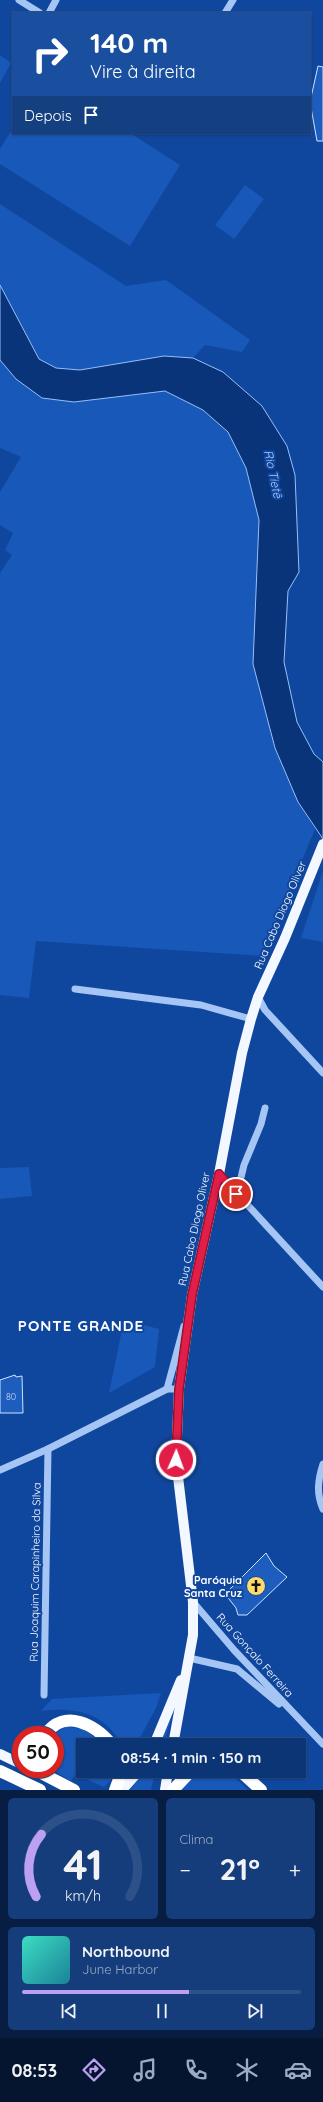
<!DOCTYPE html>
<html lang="pt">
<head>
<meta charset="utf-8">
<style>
	:root { --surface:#0c3576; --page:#153d7b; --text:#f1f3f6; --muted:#9aabc5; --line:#2c5088; --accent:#bca0f2 }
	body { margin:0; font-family:Quicksand,sans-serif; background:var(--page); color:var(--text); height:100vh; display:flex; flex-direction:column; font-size:15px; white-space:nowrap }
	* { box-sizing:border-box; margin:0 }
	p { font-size:13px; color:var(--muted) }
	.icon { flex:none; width:22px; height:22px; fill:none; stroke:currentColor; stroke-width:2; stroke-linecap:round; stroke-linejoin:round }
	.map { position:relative; height:1790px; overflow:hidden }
	.panel { display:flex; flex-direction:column; gap:8px; padding:8px; background:#071d41; flex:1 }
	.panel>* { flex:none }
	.hud { position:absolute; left:12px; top:12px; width:299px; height:122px; border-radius:0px; box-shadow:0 1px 3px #0004,0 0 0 1px var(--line); background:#1a4fa0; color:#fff; overflow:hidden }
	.speed { position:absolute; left:12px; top:1726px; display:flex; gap:8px; font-size:20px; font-weight:700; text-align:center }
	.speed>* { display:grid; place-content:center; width:52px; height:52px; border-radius:50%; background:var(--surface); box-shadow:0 1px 3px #0004,0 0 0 1px var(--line); line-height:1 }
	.speed .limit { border:6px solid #d22; background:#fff; color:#111 }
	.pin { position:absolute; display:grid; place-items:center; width:34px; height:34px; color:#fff; margin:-17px; border:2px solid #fff; border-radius:50%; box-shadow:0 1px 4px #0007 }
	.me { position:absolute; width:44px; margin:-22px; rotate:2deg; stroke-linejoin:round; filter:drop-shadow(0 0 3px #0008) }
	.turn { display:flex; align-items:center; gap:14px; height:84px; padding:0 12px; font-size:18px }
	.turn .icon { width:52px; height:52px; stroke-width:2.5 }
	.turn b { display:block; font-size:28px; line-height:34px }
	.then { display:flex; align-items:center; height:38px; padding:0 12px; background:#0003; gap:8px; font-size:15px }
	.big { font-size:30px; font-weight:800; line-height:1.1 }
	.panel .card { flex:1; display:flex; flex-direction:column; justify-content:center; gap:6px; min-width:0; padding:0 14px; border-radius:6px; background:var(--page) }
	.panel .dial { align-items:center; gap:0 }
	.dial svg { height:104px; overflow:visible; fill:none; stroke:var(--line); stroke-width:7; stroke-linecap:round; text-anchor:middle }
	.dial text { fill:var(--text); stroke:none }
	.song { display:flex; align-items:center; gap:12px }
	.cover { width:48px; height:48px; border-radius:6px; background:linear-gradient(135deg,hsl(170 70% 55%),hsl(190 70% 35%)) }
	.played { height:4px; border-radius:2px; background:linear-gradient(90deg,var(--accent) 60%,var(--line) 60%) }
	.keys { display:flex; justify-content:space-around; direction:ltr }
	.heat { display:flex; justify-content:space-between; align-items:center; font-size:22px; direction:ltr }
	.panel .tiles { flex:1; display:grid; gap:8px; grid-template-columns:1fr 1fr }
	.card:last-child { grid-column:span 2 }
	.trip { position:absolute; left:76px; top:1738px; width:230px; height:40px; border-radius:0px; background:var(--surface); box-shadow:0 1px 3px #0004,0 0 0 1px var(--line); font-weight:800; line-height:40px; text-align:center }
	.tabs { display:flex; height:64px; justify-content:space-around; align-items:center; background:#05152f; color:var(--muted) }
	.tabs .icon { width:28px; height:28px }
	.tabs .selected { color:var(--accent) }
	.tabs b { font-size:18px; color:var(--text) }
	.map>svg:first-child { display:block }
</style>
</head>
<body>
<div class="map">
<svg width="323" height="1790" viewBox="0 0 323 1790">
	<rect width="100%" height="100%" fill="#10479e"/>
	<!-- green -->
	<g fill="#1758b8">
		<path d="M0,55L11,63L0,83Z"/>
		<path d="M13,128V133H130L180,165L130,246L0,164V149Z"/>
		<path d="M245,185L264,199L234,239L215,225Z"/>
		<path d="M0,204L126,286L166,280L250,340L242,352L205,345L193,358L164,356L80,370L56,368L39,359L0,285Z"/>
		<path d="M0,360L16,379L42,398L74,402L165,391L203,410L228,432L246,468L259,520L253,664L275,748L298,802L315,829L262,956L36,941L29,998L0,995V573L12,555L5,550L13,533L0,525V492L21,457L0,448Z"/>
		<path d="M323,871V942L301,938Z"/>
		<path d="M29,1167L32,1196L0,1199V1168Z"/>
		<path d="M124,1320L159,1329L155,1367L109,1393Z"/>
		<path d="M161,1693L156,1708L136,1745H122C104,1712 75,1707 41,1711L52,1699Z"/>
		<path d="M173,1714L163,1745H158Z"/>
		<path d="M66,1727C82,1727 93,1733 104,1745H83V1771H115L111,1780L104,1787L75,1774L71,1781L51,1769H55V1735H52Z"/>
		<path d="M145,1771H155L151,1790H130Z"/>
		<path d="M197,1771C223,1771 229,1771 248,1790H179Z"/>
	</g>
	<!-- water -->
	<path fill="#093479" stroke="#97c0f9" d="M0,285L39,359L56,368L80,370L164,356L193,358L223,372L262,406L287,446L295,475L299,572L288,591L284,662L297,722L314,754L323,762V839L298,802L275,748L253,664L259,520L246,468L228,432L203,410L165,391L74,402L42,398L16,379L0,360Z"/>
	<!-- building -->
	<g fill="#1d5dbd" stroke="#cee2fe">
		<path d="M318,66L323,67V141H317L310,102Z"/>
		<path d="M15,1375L16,1377L22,1376L23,1413H0V1380Z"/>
		<path d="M266,1553L274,1566L287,1577L247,1615H238L236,1608L225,1594Z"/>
	</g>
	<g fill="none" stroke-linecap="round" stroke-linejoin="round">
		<!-- minor -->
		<g stroke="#a5c6f5" stroke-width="7">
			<path d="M19,0L40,13"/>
			<path d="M49,13L56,0"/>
			<path d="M225,13L233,0"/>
			<path d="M75,989L201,1005L251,1019"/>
			<path d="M258,997L265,1010L323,1073"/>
			<path d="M219,1174L323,1287"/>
			<path d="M237,1194L244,1165L261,1124L265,1108"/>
			<path d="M167,1389L184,1326"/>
			<path d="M323,1464C318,1480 316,1493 323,1509"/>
			<path d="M0,1470L48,1449L167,1389H179"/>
			<path d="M193,1602L234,1650L323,1744"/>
			<path d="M189,1658L237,1669L279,1704"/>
			<path d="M44,1695L48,1449"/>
		</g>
		<!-- major -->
		<g stroke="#f3f7ff" stroke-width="10">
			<path d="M154,1745L181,1680"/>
			<path d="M173,1745L193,1635V1602L176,1460L179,1389L192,1295L219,1174L242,1053L251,1019L258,997L285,938L323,844"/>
			<path d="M0,1754L21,1764"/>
			<path d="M32,1769L41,1773"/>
			<path d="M122,1790L139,1771"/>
			<path d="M165,1790L168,1771"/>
		</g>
		<!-- highway -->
		<g stroke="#fff" stroke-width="12">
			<path d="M45,1735C64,1707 96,1725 112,1745"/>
			<path d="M40,1769L41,1773L74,1790"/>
			<path d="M0,1771L40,1790"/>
			<path d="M240,1771L261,1790"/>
			<path d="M115,1790L122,1771"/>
			<path d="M173,1790L191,1771"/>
		</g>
	</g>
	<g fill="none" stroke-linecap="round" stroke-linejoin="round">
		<!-- route casing -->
		<g stroke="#92132f" stroke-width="10">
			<path id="route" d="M176,1460L179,1389L192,1295L219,1174L236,1194"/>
		</g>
		<!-- route -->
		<use href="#route" stroke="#e11d48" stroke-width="7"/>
	</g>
	<!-- icons -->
	<defs>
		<g id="church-disc" transform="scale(1)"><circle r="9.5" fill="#ffdb69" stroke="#10479e"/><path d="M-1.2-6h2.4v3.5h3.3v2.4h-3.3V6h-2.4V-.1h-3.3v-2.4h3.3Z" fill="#111"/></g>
	</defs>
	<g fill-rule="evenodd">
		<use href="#church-disc" x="256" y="1586"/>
	</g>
	<g text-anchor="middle" stroke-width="4" stroke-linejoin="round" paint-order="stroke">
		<!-- number labels -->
		<g font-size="9" fill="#c6d6ee">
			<text x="11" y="1400">80</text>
		</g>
		<!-- street labels -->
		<g font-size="11" fill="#fff" stroke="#10479e">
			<text transform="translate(280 915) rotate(-67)" y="4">Rua Cabo Diogo Oliver</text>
			<text transform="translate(194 1229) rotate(-78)" y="4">Rua Cabo Diogo Oliver</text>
			<text transform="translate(35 1572) rotate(-89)" y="4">Rua Joaquim Carapinheiro da Silva</text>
			<text transform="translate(255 1655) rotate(48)" y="4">Rua Gonçalo Ferreira</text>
		</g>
		<!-- poi labels -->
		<g font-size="11" font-weight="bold" fill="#fff" stroke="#10479e" text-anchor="end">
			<text x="242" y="1584">Paróquia<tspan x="242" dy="13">Santa Cruz</tspan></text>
		</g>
		<!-- water labels -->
		<g font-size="12" font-style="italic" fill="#b2d0fc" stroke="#10479e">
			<text transform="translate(273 474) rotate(78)" y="4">Rio Tietê</text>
		</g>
		<!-- district labels -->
		<g font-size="15" font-weight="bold" letter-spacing="1" fill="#fff" stroke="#10479e">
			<text x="81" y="1331">PONTE GRANDE</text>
		</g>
	</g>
</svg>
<div class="speed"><div class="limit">50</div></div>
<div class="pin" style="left:236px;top:1194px;background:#d93025"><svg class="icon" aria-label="arrive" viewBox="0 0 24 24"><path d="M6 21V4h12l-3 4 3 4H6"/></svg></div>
<svg class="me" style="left:176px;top:1460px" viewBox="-20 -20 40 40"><circle r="17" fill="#e11d48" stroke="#fff" stroke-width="3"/><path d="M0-11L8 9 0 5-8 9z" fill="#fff"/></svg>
<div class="trip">08:54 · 1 min · 150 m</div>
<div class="hud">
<div class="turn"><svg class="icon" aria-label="right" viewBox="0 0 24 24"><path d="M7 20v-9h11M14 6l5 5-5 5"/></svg><div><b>140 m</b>Vire à direita</div></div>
<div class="then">Depois<svg class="icon" aria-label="arrive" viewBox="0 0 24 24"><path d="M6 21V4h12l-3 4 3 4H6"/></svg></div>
</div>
</div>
<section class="panel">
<div class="tiles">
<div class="card dial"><svg viewBox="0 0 100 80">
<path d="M14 69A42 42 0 1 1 86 69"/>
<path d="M14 69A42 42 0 0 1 18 21" stroke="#bca0f2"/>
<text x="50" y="56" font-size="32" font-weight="700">41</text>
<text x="50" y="72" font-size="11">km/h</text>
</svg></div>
<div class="card"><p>Clima</p>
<div class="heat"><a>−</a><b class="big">21°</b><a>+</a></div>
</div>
<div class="card">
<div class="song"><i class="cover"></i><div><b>Northbound</b><p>June Harbor</p></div></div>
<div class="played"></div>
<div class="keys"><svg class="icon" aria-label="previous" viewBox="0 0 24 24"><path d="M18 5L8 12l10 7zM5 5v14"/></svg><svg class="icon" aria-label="pause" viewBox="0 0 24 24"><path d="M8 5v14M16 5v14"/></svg><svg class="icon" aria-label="next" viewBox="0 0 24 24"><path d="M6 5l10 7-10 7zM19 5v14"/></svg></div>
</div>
</div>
</section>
<nav class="tabs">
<b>08:53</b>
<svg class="icon selected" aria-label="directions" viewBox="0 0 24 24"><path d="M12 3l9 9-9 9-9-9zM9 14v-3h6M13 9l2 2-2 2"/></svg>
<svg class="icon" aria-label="music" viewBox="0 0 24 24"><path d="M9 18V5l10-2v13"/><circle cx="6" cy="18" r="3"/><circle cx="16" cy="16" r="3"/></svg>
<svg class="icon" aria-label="phone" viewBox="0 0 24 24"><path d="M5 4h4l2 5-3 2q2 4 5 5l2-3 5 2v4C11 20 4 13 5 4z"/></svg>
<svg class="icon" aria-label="climate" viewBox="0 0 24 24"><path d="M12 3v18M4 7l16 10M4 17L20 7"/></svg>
<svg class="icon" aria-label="car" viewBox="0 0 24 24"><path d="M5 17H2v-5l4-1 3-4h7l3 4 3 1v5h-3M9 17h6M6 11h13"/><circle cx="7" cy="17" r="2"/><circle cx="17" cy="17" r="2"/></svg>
</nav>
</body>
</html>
